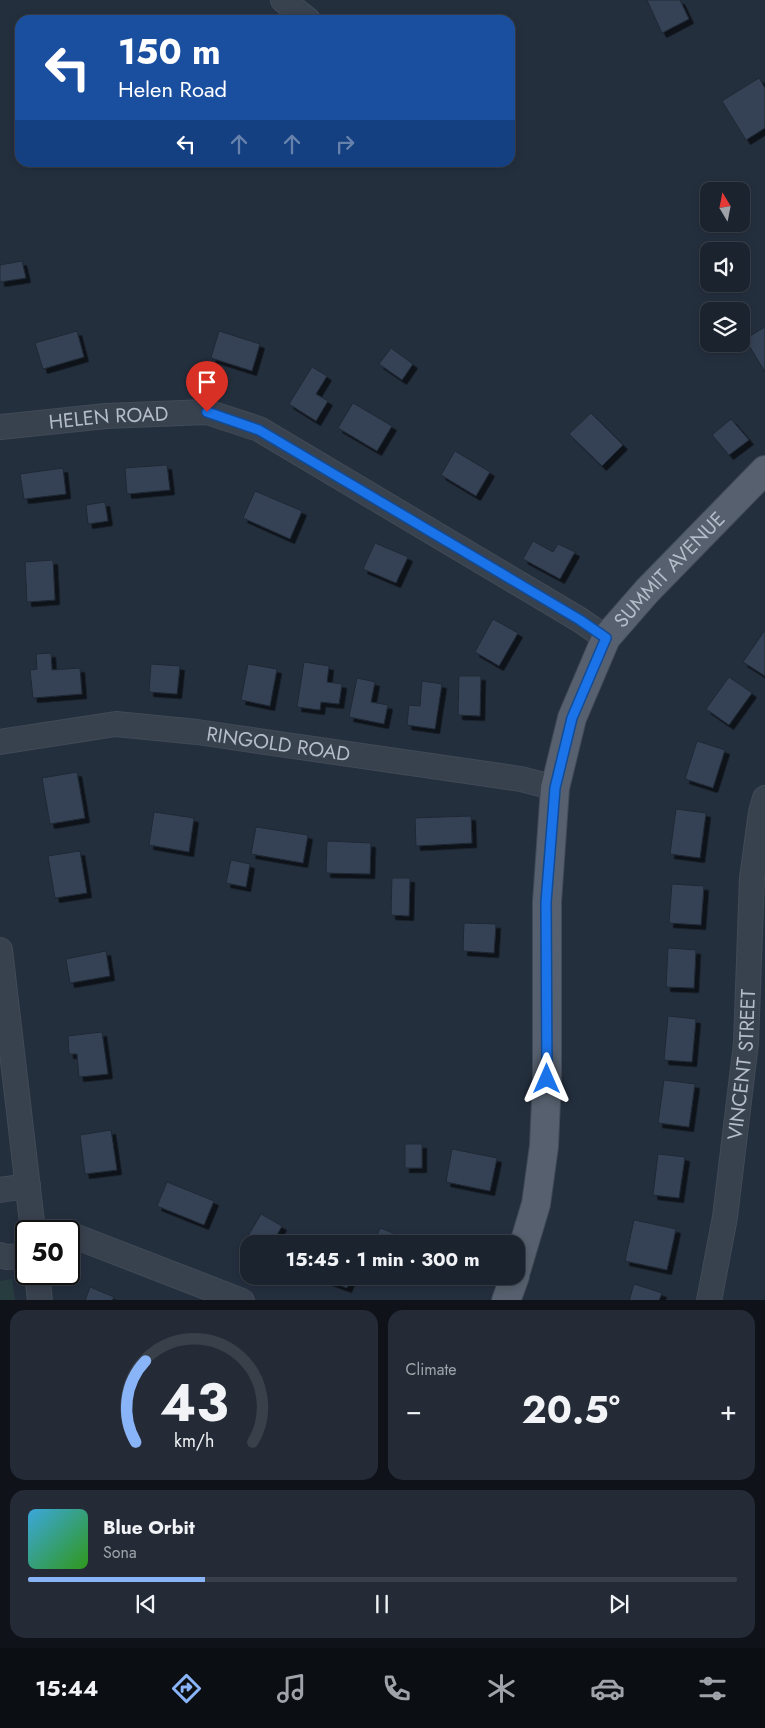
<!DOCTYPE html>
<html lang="en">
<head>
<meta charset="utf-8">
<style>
	:root { --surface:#1b232e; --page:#242b36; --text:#f1f3f6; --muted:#a0a4aa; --line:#39404a; --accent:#8ab4f8 }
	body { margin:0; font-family:Jost,sans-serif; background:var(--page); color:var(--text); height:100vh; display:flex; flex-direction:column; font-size:19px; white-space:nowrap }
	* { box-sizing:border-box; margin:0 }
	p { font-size:16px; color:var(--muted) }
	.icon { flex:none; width:28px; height:28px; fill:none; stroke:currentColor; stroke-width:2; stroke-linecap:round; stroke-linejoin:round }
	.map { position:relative; height:1300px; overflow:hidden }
	.panel { display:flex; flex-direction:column; gap:10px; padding:10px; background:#0f1319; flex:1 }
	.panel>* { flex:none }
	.guide { position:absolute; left:15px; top:15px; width:500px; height:152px; border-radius:15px; box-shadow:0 2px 8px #0003,0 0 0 1px var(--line); background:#1a4fa0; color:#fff; overflow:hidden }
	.needle { width:32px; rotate:350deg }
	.tools { position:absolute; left:700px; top:182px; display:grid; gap:10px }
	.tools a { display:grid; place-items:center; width:50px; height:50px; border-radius:10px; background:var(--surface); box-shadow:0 2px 8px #0003,0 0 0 1px var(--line); font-size:25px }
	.speed { position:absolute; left:15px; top:1220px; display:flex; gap:10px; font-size:25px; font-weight:700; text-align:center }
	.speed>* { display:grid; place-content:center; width:65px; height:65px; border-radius:50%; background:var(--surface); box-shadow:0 2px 8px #0003,0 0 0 1px var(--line); line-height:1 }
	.speed .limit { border:2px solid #111; border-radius:8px; background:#fff; color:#111 }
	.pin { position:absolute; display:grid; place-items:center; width:42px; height:42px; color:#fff; margin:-51px -21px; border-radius:50% 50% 50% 0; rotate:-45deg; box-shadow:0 0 5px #0007 }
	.pin .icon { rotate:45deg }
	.me { position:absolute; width:55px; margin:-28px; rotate:0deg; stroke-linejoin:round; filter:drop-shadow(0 0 4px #0008) }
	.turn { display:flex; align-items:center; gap:18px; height:105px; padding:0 20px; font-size:22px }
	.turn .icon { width:65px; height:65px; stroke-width:2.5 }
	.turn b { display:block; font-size:35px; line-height:42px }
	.lanes { display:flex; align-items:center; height:48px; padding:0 20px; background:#0003; justify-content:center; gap:25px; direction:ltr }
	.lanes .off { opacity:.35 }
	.big { font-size:38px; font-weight:700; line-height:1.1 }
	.panel .widget { flex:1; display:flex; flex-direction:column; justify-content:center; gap:8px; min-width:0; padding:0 18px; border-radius:15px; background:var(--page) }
	.panel .dial { align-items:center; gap:0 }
	.dial svg { height:130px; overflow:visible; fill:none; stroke:var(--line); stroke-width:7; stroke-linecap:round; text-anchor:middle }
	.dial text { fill:var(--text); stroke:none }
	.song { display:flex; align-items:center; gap:15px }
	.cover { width:60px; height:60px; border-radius:8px; background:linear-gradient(135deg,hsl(200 70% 55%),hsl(110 70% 35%)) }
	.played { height:5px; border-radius:2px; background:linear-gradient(90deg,var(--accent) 25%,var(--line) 25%) }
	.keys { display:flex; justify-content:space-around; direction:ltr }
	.heat { display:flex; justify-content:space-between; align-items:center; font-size:28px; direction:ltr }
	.panel .tiles { flex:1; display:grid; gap:10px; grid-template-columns:1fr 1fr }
	.widget:last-child { grid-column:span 2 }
	.trip { position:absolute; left:240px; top:1235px; width:285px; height:50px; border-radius:15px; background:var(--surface); box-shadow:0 2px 8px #0003,0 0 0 1px var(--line); font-weight:700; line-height:50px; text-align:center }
	.tab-bar { display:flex; height:80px; justify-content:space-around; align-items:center; background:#0b0e12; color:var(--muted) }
	.tab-bar .icon { width:35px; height:35px }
	.tab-bar .on { color:var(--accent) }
	.tab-bar b { font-size:22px; color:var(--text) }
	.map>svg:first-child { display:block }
</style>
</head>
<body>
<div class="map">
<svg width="765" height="1301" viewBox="0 0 765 1301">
	<defs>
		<filter id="shadow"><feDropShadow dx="4.5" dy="4.5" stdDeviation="0" flood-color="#0009"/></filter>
	</defs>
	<rect width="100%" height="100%" fill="#242f3e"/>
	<!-- green -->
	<path fill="#263c3f" d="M12,1279L15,1300H0V1281Z"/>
	<!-- building -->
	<g fill="#364354" stroke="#1f2835" filter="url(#shadow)">
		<path d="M647,0H680L689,19L662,33Z"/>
		<path d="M759,78L765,88V128L746,140L722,101Z"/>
		<path d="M22,261L26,278L0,282V265Z"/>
		<path d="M765,327V372L745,339Z"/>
		<path d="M77,331L84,357L43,369L35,343Z"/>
		<path d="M219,331L260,344L252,371L211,358Z"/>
		<path d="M391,348L413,364L402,380L379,364Z"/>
		<path d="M312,367L327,376L316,394L328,401L316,421L289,404Z"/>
		<path d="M353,403L392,426L377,451L338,428Z"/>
		<path d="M591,413L623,445L602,466L569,434Z"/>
		<path d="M731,419L749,440L729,455L712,435Z"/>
		<path d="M455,451L490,472L476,496L441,475Z"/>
		<path d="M167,465L170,490L127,494L125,468Z"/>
		<path d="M63,468L66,494L24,499L20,474Z"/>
		<path d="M255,491L302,511L290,539L243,518Z"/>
		<path d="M105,502L108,521L88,524L86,505Z"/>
		<path d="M533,541L553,552L558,544L575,552L560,579L523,559Z"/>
		<path d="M375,543L408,557L396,583L363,569Z"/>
		<path d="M53,560L55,600L27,602L25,562Z"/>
		<path d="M493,619L518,633L499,666L475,652Z"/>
		<path d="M765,630V676L743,662Z"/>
		<path d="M51,653L52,670L80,668L82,694L33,698L30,670L37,669L36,654Z"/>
		<path d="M304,662L329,666L327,682L342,684L339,704L321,702L320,710L297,707Z"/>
		<path d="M151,664L180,666L177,694L149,692Z"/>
		<path d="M248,664L277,669L270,706L241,700Z"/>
		<path d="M459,676H481L480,716L458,715Z"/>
		<path d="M729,677L752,693L729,725L706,709Z"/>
		<path d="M357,678L375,682L371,702L388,705L384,724L349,717Z"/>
		<path d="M422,681L442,684L435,729L407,725L409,705L420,706Z"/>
		<path d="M697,741L725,750L713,788L685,779Z"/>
		<path d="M77,772L85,818L50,824L42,778Z"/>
		<path d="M676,809L706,813L700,858L670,854Z"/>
		<path d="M154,812L194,818L189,852L149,845Z"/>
		<path d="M471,816L472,843L416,846L415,818Z"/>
		<path d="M256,827L308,835L303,863L251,854Z"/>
		<path d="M327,841L371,843L370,874L326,873Z"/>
		<path d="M80,851L87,893L55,898L48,856Z"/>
		<path d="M231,860L250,864L246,887L226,883Z"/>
		<path d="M392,878H410L409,916L391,915Z"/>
		<path d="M672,884L704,886L701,925L669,923Z"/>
		<path d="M464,923L496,924L494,953L463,951Z"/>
		<path d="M668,948L696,950L694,988L666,987Z"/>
		<path d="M106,951L110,976L70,983L66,959Z"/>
		<path d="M668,1016L696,1019L692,1062L664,1060Z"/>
		<path d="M102,1032L108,1074L79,1077L77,1054H69L68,1036Z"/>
		<path d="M664,1080L695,1084L689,1127L658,1123Z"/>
		<path d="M111,1130L117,1170L85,1174L80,1135Z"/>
		<rect x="405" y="1144" width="17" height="24"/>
		<path d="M452,1149L497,1158L490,1191L446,1182Z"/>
		<path d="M658,1154L685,1157L679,1198L653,1195Z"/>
		<path d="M167,1182L214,1201L204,1225L157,1206Z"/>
		<path d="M261,1214L282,1226L272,1244H249V1252L241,1248Z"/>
		<path d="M634,1220L676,1229L667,1270L625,1261Z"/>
		<path d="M380,1228L398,1235L395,1244H374Z"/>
		<path d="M321,1276H352L347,1288L320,1278Z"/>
		<path d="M634,1284L662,1293L659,1301H629Z"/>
		<path d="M90,1287L114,1297L112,1301H85Z"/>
	</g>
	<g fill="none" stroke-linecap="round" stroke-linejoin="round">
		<!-- minor casing -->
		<g stroke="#414a57" stroke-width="26">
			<g id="minor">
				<path d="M283,0L308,20"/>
				<path id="s1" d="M0,427L106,416L207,412L259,429L580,620L606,638"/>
				<path id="s2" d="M0,742L116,724L197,732L521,779L555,788"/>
				<path d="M0,950L33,1231"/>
				<path d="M0,1190L28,1186"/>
				<path d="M69,1234L242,1301"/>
				<path d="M0,1255L6,1257L26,1256"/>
				<path d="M37,1274L40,1301"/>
				<path id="s3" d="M709,1301L725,1217L746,1043L752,878L761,812L765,798"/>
			</g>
		</g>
		<!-- major casing -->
		<g stroke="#414a57" stroke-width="30">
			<g id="major">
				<path id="s4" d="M516,1271L536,1204L544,1146L547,1079V902L555,788L572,718L606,638L647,591L765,470"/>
				<path d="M506,1301L515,1276"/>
			</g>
		</g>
		<!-- minor -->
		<use href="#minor" stroke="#38414e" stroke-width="24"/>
		<!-- major -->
		<use href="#major" stroke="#56606e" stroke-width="28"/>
	</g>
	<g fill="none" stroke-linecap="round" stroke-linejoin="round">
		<!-- route casing -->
		<g stroke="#114b97" stroke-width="12">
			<path id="route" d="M207,412L259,430L580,620L606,638L572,718L555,788L546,902L547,1079"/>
		</g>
		<!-- route -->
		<use href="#route" stroke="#1a73e8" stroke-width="9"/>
	</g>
	<g text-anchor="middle" stroke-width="5" stroke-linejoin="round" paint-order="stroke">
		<!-- street labels -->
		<g font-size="20" fill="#b4bcc9" stroke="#1d2633">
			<text dy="7" stroke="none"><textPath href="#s1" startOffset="109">HELEN ROAD</textPath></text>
			<text dy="7" stroke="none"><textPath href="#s4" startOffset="739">SUMMIT AVENUE</textPath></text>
			<text dy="7" stroke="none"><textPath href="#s2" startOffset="281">RINGOLD ROAD</textPath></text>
			<text dy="7" stroke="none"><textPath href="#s3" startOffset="239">VINCENT STREET</textPath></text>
		</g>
	</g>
</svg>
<div class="tools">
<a><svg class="needle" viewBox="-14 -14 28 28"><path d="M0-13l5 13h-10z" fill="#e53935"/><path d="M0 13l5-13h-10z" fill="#a0a4aa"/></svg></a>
<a><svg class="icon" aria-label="sound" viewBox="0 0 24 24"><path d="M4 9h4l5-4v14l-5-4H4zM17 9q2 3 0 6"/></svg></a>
<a><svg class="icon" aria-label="layers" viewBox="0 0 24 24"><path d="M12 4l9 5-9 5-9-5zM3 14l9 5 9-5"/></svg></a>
</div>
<div class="speed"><div class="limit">50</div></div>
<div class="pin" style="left:207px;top:412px;background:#d93025"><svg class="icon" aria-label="arrive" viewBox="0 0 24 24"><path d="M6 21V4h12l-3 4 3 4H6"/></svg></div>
<svg class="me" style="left:547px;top:1079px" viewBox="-20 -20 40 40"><path d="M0-17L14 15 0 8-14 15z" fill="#1a73e8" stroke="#fff" stroke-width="4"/></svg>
<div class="trip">15:45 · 1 min · 300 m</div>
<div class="guide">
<div class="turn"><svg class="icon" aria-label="left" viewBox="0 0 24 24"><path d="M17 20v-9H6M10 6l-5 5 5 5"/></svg><div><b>150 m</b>Helen Road</div></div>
<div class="lanes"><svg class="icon" aria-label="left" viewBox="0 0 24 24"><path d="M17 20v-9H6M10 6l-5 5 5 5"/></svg><svg class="icon off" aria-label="ahead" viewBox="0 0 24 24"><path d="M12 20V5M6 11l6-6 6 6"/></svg><svg class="icon off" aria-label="ahead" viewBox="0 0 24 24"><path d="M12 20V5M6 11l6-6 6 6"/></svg><svg class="icon off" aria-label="right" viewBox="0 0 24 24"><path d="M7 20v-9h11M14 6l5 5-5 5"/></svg></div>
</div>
</div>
<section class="panel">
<div class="tiles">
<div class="widget dial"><svg viewBox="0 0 100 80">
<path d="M14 69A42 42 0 1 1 86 69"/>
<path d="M14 69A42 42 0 0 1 20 19" stroke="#8ab4f8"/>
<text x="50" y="56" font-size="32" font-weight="700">43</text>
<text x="50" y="72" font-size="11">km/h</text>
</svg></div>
<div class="widget"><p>Climate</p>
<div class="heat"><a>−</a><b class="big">20.5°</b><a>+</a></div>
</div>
<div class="widget">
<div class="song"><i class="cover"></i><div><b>Blue Orbit</b><p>Sona</p></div></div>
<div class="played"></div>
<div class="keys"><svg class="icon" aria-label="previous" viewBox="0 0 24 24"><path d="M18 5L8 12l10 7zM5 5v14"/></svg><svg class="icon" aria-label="pause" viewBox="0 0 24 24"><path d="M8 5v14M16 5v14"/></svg><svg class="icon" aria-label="next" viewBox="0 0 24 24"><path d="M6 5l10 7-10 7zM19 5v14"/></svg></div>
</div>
</div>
</section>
<nav class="tab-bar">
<b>15:44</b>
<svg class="icon on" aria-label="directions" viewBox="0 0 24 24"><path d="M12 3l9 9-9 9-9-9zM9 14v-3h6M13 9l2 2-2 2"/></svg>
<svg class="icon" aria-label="music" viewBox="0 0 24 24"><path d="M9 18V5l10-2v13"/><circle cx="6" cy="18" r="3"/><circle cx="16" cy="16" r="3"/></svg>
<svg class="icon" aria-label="phone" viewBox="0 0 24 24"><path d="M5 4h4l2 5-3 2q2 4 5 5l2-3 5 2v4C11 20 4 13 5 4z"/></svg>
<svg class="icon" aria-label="climate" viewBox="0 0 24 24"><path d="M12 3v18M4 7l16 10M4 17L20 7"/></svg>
<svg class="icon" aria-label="car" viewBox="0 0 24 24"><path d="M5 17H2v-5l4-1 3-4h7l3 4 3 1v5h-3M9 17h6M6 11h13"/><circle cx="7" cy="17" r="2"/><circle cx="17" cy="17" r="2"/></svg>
<svg class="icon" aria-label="filters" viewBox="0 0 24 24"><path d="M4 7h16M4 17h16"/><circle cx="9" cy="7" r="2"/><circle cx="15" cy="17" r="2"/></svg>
</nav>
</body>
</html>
